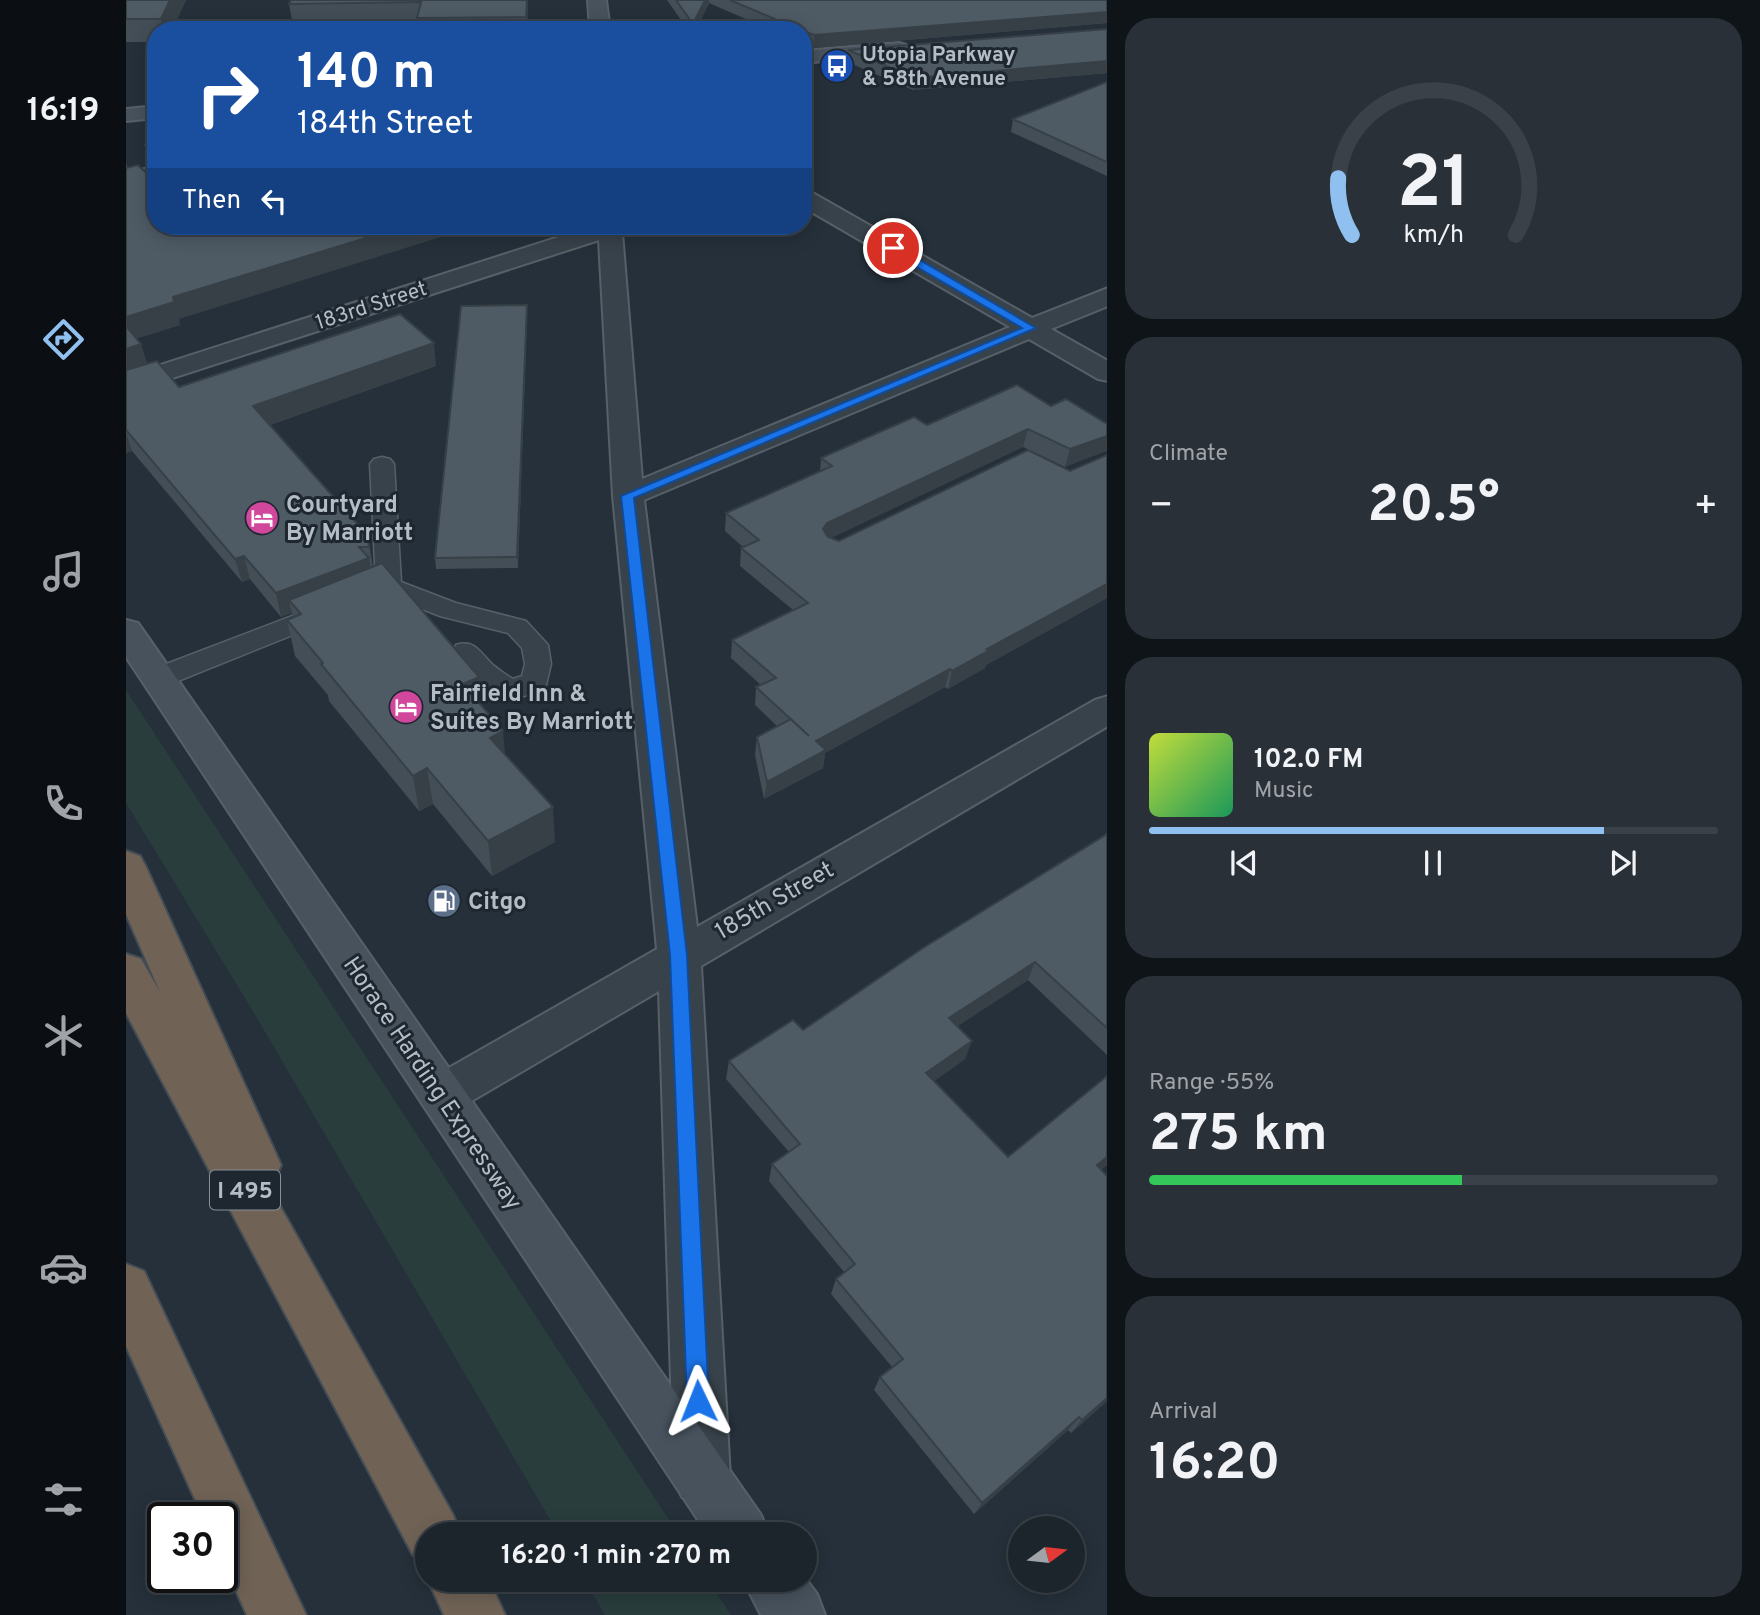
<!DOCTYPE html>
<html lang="en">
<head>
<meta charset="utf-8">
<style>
	:root { --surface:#1c242c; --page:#293038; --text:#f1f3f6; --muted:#a0a4a9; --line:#3a4148; --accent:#90c0ef }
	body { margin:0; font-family:Overpass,sans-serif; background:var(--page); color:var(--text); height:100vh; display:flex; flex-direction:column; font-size:26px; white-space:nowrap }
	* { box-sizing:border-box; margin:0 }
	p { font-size:23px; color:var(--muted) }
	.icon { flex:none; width:38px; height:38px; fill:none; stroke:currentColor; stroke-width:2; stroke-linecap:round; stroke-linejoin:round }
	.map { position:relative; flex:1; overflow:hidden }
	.drawer { display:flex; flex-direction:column; gap:18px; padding:18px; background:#0f1418; width:653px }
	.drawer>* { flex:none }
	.banner { position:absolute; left:21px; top:21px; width:665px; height:214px; border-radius:28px; box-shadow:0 4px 18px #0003,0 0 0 2px var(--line); background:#1a4fa0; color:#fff; overflow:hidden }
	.needle { width:46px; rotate:75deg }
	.controls { position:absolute; left:882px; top:1516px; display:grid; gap:14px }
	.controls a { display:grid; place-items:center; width:77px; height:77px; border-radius:50%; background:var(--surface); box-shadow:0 4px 18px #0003,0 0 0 2px var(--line); font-size:35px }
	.speed { position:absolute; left:21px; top:1502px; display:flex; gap:14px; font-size:35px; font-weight:700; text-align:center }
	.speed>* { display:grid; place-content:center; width:91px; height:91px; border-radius:50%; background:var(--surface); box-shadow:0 4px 18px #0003,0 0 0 2px var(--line); line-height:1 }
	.speed .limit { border:4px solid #111; border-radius:10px; background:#fff; color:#111 }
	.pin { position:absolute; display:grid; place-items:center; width:60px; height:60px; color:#fff; margin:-30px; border:4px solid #fff; border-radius:50%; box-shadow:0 2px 7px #0007 }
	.me { position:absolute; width:77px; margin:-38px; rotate:358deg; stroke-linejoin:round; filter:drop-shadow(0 0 5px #0008) }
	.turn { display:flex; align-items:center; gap:24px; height:147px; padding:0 35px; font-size:32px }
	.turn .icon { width:91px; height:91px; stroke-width:2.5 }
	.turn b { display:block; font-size:49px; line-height:60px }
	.then { display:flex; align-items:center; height:66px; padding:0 35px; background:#0003; gap:14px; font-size:26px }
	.big { font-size:52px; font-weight:700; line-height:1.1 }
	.drawer .widget { flex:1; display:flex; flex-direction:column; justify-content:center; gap:10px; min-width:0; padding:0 24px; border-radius:28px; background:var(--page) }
	.drawer .dial { align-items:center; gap:0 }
	.dial svg { height:182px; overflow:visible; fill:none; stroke:var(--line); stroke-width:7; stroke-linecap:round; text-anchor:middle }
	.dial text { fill:var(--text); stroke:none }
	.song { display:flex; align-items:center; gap:21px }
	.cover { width:84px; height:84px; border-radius:10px; background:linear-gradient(135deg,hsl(70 70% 55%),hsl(150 70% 35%)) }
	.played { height:7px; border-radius:4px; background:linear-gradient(90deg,var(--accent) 80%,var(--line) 80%) }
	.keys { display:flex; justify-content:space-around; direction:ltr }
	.heat { display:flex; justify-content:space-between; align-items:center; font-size:38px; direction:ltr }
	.charge { height:10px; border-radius:5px; background:linear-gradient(90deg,#34c759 55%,var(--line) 0) }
	.trip { position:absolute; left:289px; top:1522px; width:402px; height:70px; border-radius:35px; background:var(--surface); box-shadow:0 4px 18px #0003,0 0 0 2px var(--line); font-weight:700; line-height:70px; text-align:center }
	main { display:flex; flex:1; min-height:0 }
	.tab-bar { display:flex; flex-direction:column; width:126px; justify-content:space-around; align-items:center; background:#0b0e12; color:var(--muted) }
	.tab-bar .icon { width:49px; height:49px }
	.tab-bar .active { color:var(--accent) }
	.tab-bar b { font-size:32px; color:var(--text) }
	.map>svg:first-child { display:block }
</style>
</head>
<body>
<main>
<nav class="tab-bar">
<b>16:19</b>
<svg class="icon active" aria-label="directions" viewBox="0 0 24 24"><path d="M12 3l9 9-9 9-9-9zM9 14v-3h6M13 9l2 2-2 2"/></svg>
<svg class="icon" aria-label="music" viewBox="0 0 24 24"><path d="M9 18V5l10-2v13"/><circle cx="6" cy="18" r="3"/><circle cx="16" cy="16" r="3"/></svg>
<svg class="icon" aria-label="phone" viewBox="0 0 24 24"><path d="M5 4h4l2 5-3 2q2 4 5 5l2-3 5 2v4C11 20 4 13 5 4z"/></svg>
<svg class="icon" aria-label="climate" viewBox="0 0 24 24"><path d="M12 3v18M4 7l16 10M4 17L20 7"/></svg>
<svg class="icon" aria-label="car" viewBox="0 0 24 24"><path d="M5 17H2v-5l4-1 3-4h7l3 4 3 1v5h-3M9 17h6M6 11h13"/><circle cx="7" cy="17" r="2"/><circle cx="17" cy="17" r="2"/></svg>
<svg class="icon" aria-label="filters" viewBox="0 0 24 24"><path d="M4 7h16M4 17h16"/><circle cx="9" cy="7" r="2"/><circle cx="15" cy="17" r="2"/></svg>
</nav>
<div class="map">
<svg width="982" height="1615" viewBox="0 0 982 1615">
	<rect width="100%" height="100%" fill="#25303a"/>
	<!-- green -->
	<g fill="#283d3c">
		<path d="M0,690L553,1535H433L128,1013L0,803Z"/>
		<path d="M459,1580H582L605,1615H479Z"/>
	</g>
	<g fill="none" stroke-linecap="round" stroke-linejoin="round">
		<!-- lane casing -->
		<g stroke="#576068" stroke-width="3">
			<g id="lane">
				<path d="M30,140V150L22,149L20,145L22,141Z"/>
				<path d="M256,457L264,459L268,464L275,582L330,603L400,621L422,645L425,664L419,689C408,692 392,700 380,699C362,696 335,666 326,651L330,645C349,639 354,653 367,665C373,670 380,675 387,679L396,676L399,664L396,648L382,633L314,616L263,596L247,601L238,599L234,593L238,587L250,583L244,464L248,459Z"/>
				<path d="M200,603L209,606L213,612L209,618L42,685L32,687L22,685L18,678L22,671Z"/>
			</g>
		</g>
		<!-- street casing -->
		<g stroke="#576068" stroke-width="4">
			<g id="street">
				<path d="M30,166V180L0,188V174Z"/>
				<path d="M677,190L685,192L906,318L982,288V306L925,329L982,361V381L972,379L903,339L518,500L571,927L969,700L982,696V726L575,966L604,1477L596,1497L576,1505L556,1497L548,1477L533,991L332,1109L316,1115L300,1109L293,1095L300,1081L531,949L487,496L473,240L0,393V376L467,226H503L496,232L516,479L884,327L677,207Z"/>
			</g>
		</g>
		<!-- secondary casing -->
		<g stroke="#576068" stroke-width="4">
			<g id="secondary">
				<path d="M462,0H480L484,30H464Z"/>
				<path d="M773,43L780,45L783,49L780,53L677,63V51Z"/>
				<path d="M30,106V118L0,121V109Z"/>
				<path d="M0,620L12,623L635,1515L643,1535H582L0,657Z"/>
				<path d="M679,1578L691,1594L699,1615H635L617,1580H679Z"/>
			</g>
		</g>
		<!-- highway casing -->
		<g stroke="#444d55" stroke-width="4">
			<g id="highway">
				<path d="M0,851L14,856L20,867L155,1165L148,1181L141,1183L327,1515L335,1535H301V1561L287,1555L0,1013V954L15,959L34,992L0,914Z"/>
				<path d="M0,1264L18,1271L180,1615H121L96,1560V1517H77L0,1346Z"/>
				<path d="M302,1580H363L379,1615H318Z"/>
			</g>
		</g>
		<!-- lane -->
		<use href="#lane" fill="#38424a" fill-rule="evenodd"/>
		<!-- street -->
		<use href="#street" fill="#38424a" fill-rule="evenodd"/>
		<!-- secondary -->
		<use href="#secondary" fill="#47525d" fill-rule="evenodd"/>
		<!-- highway -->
		<use href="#highway" fill="#706356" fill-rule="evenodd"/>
	</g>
	<!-- wall -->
	<g fill="#434e57">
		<path d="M0,0H60L46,30H30V42H0Z"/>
		<path d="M165,0H402L401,30H293L292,25L167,26L163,4Z"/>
		<path d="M541,0H981V23L687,48L677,43V30H645L583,3L570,30H562Z"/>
		<path d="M981,29V73L787,90L721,62L722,50Z"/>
		<path d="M981,82V176L885,132L887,119Z"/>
		<path d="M0,163L54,325L11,338L21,364L53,387L310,366L144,425L242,536L247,567L353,677L356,707L379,754L429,842L366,876L307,804L293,811L203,701L202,695L169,656L161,620L167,617L166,613L155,617L124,579L116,582L6,451L0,453Z"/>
		<path d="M401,315L392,568L310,569L309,558Z"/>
		<path d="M925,406L981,424L939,467L897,447L704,538L713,541L944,471L981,455V598L860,665L859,668L822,689L819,687L699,753L697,768L638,799L629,755L631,737L651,726L629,705L630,687L635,685L605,658L606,640L667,610L614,566L615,548L617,547L599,531L600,513L694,472L695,458L801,425Z"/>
		<path d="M981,834V1055L902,980L831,1026L839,1059L808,1081L882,1157L975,1170L981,1401L945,1433L942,1430L848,1514L748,1390L754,1377L766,1367L705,1294L710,1279L718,1272L643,1181L646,1164L663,1152L600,1079L603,1061L677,1030Z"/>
	</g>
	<!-- shaded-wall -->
	<g fill="#374047">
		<path d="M44,0H60L46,30H37L35,19Z"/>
		<path d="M401,0H402L401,30L400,17Z"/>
		<path d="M579,0H583V3L570,30H567V24Z"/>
		<path d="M981,12V23L687,48L688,35Z"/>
		<path d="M981,61V73L787,90L789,78Z"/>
		<path d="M279,226H350L53,319L54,325L0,342V317L47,297Z"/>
		<path d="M401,305V315L392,568L391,557Z"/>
		<path d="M308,343L310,366L133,429L127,406Z"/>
		<path d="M15,344L22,366L0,374V349Z"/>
		<path d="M902,429L897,447L699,541L697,529L701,523Z"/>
		<path d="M0,433L6,451L0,453Z"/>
		<path d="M981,436V451L939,467L944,449Z"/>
		<path d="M242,536L246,559L247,570L243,547Z"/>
		<path d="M118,556L124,579L116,582L109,559Z"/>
		<path d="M243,558L247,581L163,600L166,613L155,617L150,593Z"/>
		<path d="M981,584V598L860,665L859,668L822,689L826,671L861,649Z"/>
		<path d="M824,669L819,687L699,753L697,768L638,799L641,782L690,741Z"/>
		<path d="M353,677L357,713L337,684Z"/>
		<path d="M377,731L380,767L364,738Z"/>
		<path d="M301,768L307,804L293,811L287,776Z"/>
		<path d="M427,807L429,842L366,876L362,841Z"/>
		<path d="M909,962L902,980L817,1036L823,1018Z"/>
		<path d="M846,1041L839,1059L794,1091L800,1073Z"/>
		<path d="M981,1157V1165L961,1182L971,1165Z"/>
		<path d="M981,1398V1401L945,1433L956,1420Z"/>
		<path d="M953,1417L942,1430L848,1514L856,1503Z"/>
	</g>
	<!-- building -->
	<g fill="#4e5b65" stroke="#374047" stroke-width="2">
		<path d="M0,0H44L35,19H0Z"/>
		<path d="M165,0H401L400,17L291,18L295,2L163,4Z"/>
		<path d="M550,0H579L567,24Z"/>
		<path d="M604,0H981V12L688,35L677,31V30H675Z"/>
		<path d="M981,29V61L789,78L722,50Z"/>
		<path d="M981,82V162L887,119Z"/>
		<path d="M12,165L30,182V226H279L47,297L48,302L0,317V168Z"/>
		<path d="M401,305L391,557L309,558L335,306Z"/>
		<path d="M274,314L308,343L127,406L242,536L243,547H233L243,558L150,593L118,556L109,559L0,430V370L31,361L53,387Z"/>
		<path d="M0,326L15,344L0,349Z"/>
		<path d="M891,385L925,406L940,399L981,424V436L944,449L902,429L701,523L697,529L702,537L713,541L902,450L944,471L981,455V584L861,649L864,650L826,671L824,669L690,741L700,750L641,782L631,737L665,719L683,736L630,687L650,678L606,640L682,603L615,548L633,540L600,513L706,466L695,458L740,438L788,417L801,425Z"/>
		<path d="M256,563L353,677L337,684L377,731L364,738L427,807L362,841L301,768L287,776L195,664L197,663L161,620L175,614L163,600Z"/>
		<path d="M981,834V1028L909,962L823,1018L846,1041L800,1073L882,1157L981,1076V1157L971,1165L981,1176V1398L956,1420L953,1417L856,1503L754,1377L777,1359L710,1279L729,1264L646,1164L674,1144L603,1061L667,1020L677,1030L797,948Z"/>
	</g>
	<!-- route -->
	<path fill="#1a73e8" stroke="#114b97" stroke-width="2" d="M763,246H770L910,328L508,498L561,955L583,1401L580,1409L572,1412L564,1409L561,1401L544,955L495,496L896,328L763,251Z"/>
	<!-- icons -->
	<defs>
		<g id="bus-disc" transform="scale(1.75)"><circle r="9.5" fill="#1a4fb4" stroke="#1e272f"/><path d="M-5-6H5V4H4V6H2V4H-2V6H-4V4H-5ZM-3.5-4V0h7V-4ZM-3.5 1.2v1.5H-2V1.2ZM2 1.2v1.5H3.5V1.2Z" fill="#fff"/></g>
		<g id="hotel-disc" transform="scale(1.75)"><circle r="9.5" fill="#d1479c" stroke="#1e272f"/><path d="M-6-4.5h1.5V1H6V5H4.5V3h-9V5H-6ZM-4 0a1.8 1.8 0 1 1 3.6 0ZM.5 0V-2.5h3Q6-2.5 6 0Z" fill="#fff"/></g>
		<g id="fuel-disc" transform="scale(1.75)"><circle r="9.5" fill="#5c6f8a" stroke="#1e272f"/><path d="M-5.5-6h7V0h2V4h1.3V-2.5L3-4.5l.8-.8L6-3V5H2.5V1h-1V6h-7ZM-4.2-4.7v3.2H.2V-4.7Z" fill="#fff"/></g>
	</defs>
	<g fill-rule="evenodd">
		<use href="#bus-disc" x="711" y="66"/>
		<use href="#hotel-disc" x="136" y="518"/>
		<use href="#hotel-disc" x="280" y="707"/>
		<use href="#fuel-disc" x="318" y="901"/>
	</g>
	<g text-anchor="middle" stroke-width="6" stroke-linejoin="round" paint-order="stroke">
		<!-- far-poi labels -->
		<g font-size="21" font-weight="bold" fill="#b4bdc6" stroke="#1e272f" text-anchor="start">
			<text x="736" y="61">Utopia Parkway<tspan x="736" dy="24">&amp; 58th Avenue</tspan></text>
		</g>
		<!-- far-street labels -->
		<g font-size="21" fill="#b4bdc6" stroke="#1e272f">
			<text transform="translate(245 305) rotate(-18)" y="7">183rd Street</text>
		</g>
		<!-- shield labels -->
		<rect fill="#1e272f" stroke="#879099" stroke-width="2" x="84" y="1170.5" width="70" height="39" rx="5"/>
		<g font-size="23" font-weight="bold" fill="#b4bdc6">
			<text x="119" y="1198">I 495</text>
		</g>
		<!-- poi labels -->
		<g font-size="24" font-weight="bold" fill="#b4bdc6" stroke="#1e272f" text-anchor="start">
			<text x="160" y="512">Courtyard<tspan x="160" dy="28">By Marriott</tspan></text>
			<text x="304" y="701">Fairfield Inn &amp;<tspan x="304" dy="28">Suites By Marriott</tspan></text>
			<text x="342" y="909">Citgo</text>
		</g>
		<!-- street labels -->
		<g font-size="24" fill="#b4bdc6" stroke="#1e272f">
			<text transform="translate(648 900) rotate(-30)" y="8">185th Street</text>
			<text transform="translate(307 1083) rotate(56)" y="8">Horace Harding Expressway</text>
		</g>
	</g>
</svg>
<div class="controls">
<a><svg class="needle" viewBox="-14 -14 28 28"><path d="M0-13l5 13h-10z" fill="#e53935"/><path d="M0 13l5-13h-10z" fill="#a0a4a9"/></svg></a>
</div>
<div class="speed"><div class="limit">30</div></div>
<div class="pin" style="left:767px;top:248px;background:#d93025"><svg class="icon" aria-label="arrive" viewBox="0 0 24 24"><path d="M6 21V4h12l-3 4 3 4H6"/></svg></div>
<svg class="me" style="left:572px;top:1401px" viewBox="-20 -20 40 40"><path d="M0-17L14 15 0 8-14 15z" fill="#1a73e8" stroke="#fff" stroke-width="4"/></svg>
<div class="trip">16:20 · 1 min · 270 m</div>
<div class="banner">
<div class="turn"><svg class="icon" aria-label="right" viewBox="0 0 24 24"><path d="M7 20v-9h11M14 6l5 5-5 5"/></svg><div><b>140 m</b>184th Street</div></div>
<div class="then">Then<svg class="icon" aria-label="left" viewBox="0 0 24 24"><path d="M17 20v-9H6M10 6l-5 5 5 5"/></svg></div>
</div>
</div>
<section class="drawer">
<div class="widget dial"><svg viewBox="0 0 100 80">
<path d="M14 69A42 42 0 1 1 86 69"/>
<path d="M14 69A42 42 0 0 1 8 44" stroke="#90c0ef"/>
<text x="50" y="56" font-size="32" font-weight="700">21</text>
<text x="50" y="72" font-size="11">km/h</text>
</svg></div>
<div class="widget"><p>Climate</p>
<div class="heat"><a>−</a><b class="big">20.5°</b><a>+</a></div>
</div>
<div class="widget">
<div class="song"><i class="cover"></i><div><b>102.0 FM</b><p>Music</p></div></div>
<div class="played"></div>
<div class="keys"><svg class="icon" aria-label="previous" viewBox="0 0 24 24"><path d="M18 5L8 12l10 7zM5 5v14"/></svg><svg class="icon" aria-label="pause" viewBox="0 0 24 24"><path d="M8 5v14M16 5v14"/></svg><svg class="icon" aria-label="next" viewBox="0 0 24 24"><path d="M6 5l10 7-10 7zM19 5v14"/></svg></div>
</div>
<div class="widget"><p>Range · 55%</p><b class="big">275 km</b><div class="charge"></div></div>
<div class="widget"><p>Arrival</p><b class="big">16:20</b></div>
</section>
</main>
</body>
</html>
